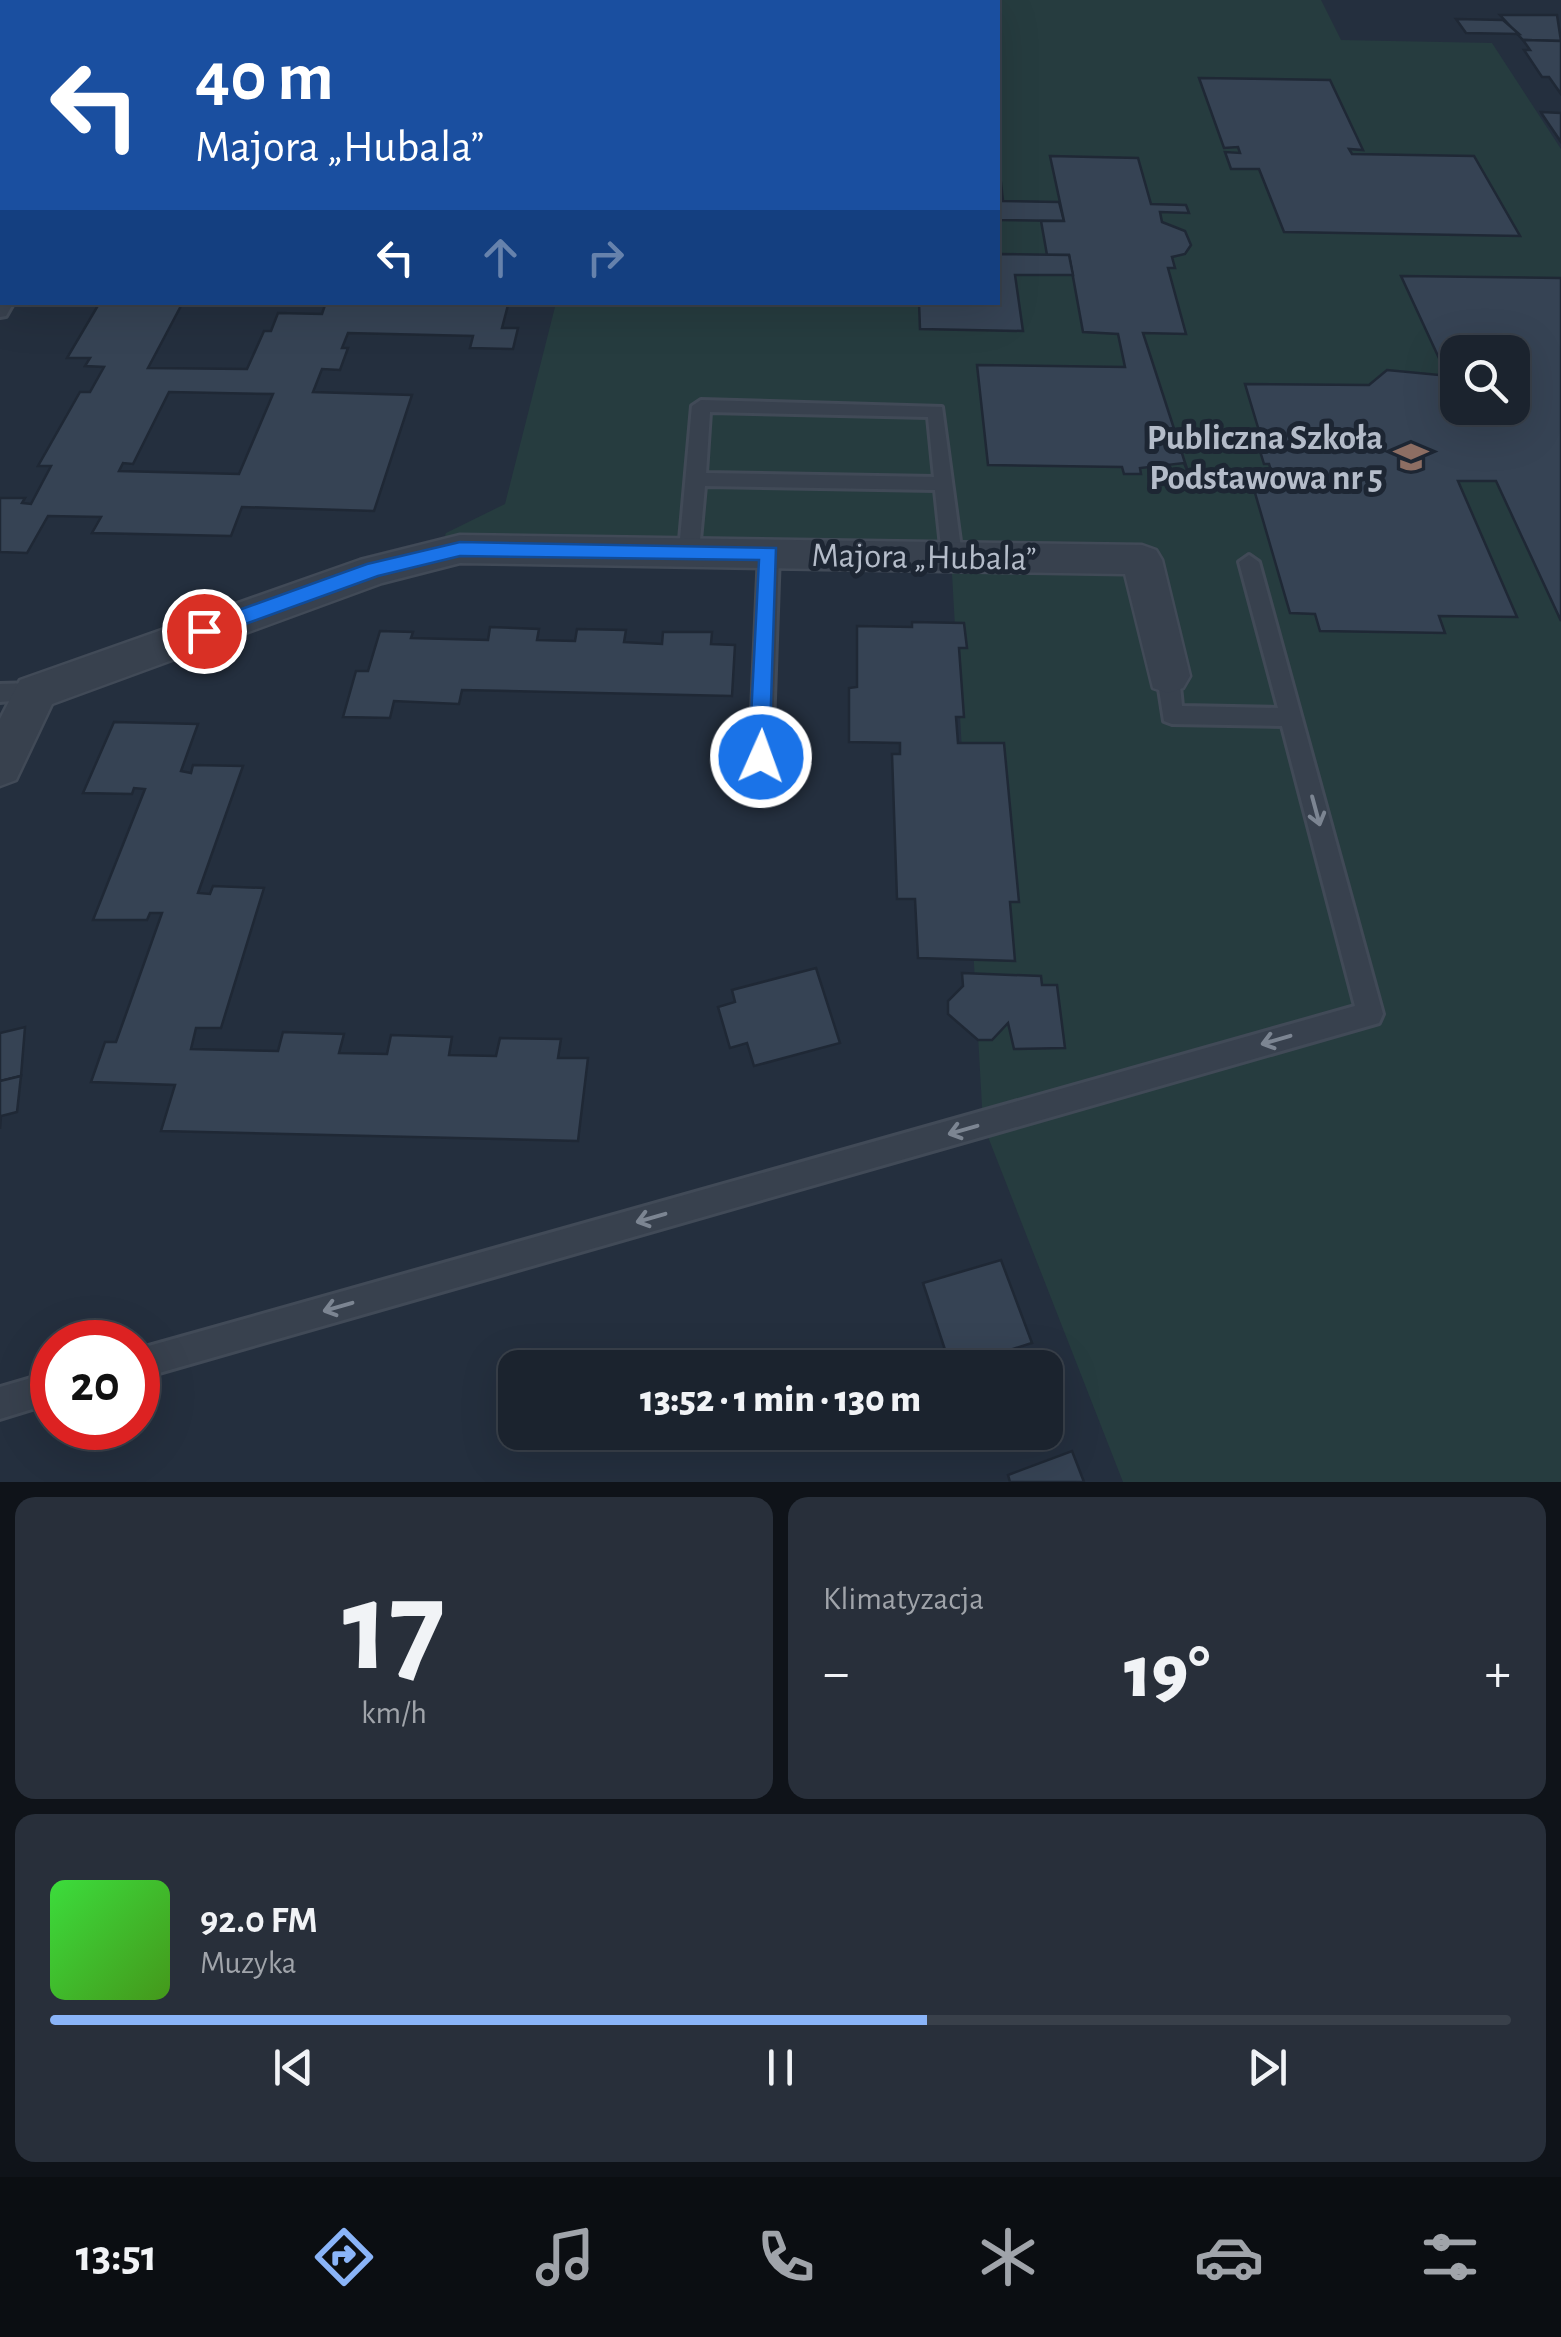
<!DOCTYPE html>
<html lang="pl">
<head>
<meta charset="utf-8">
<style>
	:root { --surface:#1b232e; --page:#282f3a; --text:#f1f3f6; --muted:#a0a4aa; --line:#39404a; --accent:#8ab4f8 }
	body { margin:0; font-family:"Alegreya Sans",sans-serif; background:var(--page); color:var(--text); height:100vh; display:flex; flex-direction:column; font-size:38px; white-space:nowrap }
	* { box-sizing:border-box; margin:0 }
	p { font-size:32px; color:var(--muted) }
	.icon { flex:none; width:55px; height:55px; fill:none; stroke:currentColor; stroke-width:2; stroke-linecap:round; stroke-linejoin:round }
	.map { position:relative; height:1482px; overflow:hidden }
	.panel { display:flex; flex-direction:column; gap:15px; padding:15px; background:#0f1319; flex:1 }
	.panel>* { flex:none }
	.guide { position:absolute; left:0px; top:0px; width:1000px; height:305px; box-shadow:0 10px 40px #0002,0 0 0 2px var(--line); background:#1a4fa0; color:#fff; overflow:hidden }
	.controls { position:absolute; left:1440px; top:335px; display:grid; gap:20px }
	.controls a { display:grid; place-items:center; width:90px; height:90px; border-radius:20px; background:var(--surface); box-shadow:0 10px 40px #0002,0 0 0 2px var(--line); font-size:50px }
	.speed { position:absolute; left:30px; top:1320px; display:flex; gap:20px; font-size:50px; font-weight:700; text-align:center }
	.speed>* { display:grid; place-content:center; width:130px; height:130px; border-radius:50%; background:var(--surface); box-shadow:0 10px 40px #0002,0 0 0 2px var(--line); line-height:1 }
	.speed .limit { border:15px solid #d22; background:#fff; color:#111 }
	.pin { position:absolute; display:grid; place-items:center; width:85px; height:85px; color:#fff; margin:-42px; border:5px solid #fff; border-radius:50%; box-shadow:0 2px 10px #0007 }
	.me { position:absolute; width:110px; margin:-55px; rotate:2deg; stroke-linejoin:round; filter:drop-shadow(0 0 8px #0008) }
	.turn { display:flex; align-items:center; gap:35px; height:210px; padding:0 30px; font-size:45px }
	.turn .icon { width:130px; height:130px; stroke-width:2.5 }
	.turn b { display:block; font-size:70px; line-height:85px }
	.lanes { display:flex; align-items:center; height:95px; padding:0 30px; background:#0003; justify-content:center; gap:50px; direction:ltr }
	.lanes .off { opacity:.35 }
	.big { font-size:75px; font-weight:800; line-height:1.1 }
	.panel .tile { flex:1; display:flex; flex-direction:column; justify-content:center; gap:15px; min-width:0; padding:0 35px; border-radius:20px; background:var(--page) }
	.panel .dial { align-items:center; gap:0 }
	.dial b { font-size:130px; line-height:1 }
	.song { display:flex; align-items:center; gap:30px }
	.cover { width:120px; height:120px; border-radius:15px; background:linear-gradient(135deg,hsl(120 70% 55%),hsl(100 70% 35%)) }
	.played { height:10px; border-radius:5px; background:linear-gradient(90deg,var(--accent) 60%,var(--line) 60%) }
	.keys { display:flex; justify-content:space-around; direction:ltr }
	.heat { display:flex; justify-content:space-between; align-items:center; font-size:55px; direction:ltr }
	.panel .tiles { flex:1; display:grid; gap:15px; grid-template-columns:1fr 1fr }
	.tile:last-child { grid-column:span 2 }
	.trip { position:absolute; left:498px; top:1350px; width:565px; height:100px; border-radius:20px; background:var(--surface); box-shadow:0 10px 40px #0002,0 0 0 2px var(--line); font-weight:800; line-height:100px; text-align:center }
	.dock { display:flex; height:160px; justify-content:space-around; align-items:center; background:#0b0e12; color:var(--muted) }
	.dock .icon { width:70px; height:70px }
	.dock .current { color:var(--accent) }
	.dock b { font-size:45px; color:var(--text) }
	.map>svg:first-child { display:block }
</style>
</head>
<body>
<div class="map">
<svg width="1561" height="1482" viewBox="0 0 1561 1482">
	<rect width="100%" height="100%" fill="#242f3e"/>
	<!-- green -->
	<path fill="#263c3f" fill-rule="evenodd" d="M373,0H1321L1341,40L1492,43L1561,149V1482H1123L983,1124L951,556L438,552L446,533L505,504L556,303L998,302V2ZM1458,352H1512V408H1458Z"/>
	<!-- building -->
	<g fill="#364354" stroke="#1f2835" stroke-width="2.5" fill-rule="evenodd">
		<path d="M1500,15H1557L1561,41L1523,40Z"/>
		<path d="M1456,19L1503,20L1519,34L1466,33Z"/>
		<path d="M1523,40L1561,41V94L1549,77H1542L1524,50H1530Z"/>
		<path d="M1199,78L1330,80L1363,150L1349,149L1352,154L1474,156L1520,236L1284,232L1259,169H1231L1225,152L1240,153L1238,147L1224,148Z"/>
		<path d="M1541,112L1561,113V142L1542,114Z"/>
		<path d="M998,156L1003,201L1059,202L1064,221L998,220Z"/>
		<path d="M1050,156L1138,158L1151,204L1186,205L1189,213L1160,212L1162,222L1185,231L1191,245L1185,254L1172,257L1175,268H1168L1186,334L1143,333L1189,475L1184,463L1140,468L1141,474H1124L1122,467L988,465L977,365L1125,367L1118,334L1083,332L1069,255H1047L1041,221H1064Z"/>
		<path d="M998,254L1069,255L1073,275H1015L1023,331L920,329L919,302H998Z"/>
		<path d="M1401,276L1561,278V621L1496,481H1458L1517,617L1439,616L1445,633L1320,631L1315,614L1290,613L1253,486H1267L1264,477H1273L1269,464H1264L1260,451H1265L1245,384L1369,385L1387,370L1439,375L1444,369ZM1458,352H1512V408H1458Z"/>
		<path d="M100,302H183L148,368L247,369L264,331H271L278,313L322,314L326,302L508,305L502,328H518L513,349L470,348L473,336L348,333L342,348H348L340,370L322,369L313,392L412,395L374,511L242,507L231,536L92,533L101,517L48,516L27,553L0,552V498H25L22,503L31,504L51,466H38L80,392H90L104,367L85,366L90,358H67ZM169,392L273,394L239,474L119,471L123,463L133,464Z"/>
		<path d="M912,622L964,623L967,648H959L964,717H956L958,743H1004L1019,902H1010L1015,961L918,958L915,899H897L892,754H900V743L849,742V688L857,687V626L912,627Z"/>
		<path d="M490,627L539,629L537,640L575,641L577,629L626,630L624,642L662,644L663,632H712L711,644L735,645L732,696L462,690L459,704L394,701L390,718L343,717L356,671H368L380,631L413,632L411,638L488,640Z"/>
		<path d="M114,722L198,724L181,771L191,773L193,765L243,766L198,893L210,894L213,886L264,888L221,1028H196L191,1049L278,1051L283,1032L344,1034L339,1053L387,1054L391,1035L452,1037L449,1055L496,1056L500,1038L561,1039L558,1058H588L578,1141L161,1131L175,1085L91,1082L105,1042H116L162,913H150L147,920H93L145,789L134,788L132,794L83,793Z"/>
		<path d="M816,968L840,1043L754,1066L747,1043L730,1048L718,1007L735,1002L732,990Z"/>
		<path d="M962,973L1041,976L1042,985H1057L1065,1048L1014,1049L1008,1023L992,1040H978L948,1014V1001L963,986Z"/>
		<path d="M25,1027L21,1076L0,1081V1033Z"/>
		<path d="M21,1076L17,1112L1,1116L0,1129V1081Z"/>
		<path d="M1001,1260L1032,1343L994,1355L998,1368H951L923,1283Z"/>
		<path d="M1072,1451L1084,1482H1010L1008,1475Z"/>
	</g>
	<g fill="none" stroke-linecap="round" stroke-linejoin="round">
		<!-- lane casing -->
		<g stroke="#414a57" stroke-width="6">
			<g id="lane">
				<rect x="0" y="106" width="2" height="9"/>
				<path d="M0,298L2,302H14L6,316L0,317Z"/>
				<path d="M701,400L942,407L962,556L959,561H945L942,556L935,490L705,486L699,551L689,558L682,556L679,551L692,406ZM710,412L928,417L934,477L706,473Z"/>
				<path d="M769,546L779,553L772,757L769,764H753L750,757L759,553Z"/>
				<path d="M1249,555L1259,562L1383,1014L1379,1023L138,1379V1349L1355,1006L1282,726L1172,724L1164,721L1157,676L1168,668L1179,676L1182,706L1278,708L1239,562Z"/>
				<path d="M35,683L43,686L46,692L43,698L0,702V684Z"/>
				<path d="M52,1372V1403L0,1419V1387Z"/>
			</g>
		</g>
		<!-- street casing -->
		<g stroke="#414a57" stroke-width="5">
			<path id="street" d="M460,535L1142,545L1156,550L1162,560L1190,676L1183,688L1168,693L1153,688L1125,574L460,563L382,583L52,704L16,780L0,786V719L20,680L360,560Z"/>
		</g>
		<!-- lane -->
		<use href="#lane" fill="#38414e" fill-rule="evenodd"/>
		<!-- street -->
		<use href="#street" fill="#38414e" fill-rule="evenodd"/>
	</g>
	<!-- one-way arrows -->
	<defs><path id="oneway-shaft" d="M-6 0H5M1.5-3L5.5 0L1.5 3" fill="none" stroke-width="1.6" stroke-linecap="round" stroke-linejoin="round" transform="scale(2.5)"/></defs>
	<g stroke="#7c8592">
		<use href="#oneway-shaft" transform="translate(1316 811) rotate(75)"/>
		<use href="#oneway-shaft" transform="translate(1276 1040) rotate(164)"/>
		<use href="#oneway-shaft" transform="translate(963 1130) rotate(164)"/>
		<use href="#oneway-shaft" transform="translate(651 1218) rotate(164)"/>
		<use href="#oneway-shaft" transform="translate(338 1307) rotate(164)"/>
	</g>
	<!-- route -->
	<path fill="#1a73e8" stroke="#114b97" stroke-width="2.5" d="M460,542L776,548L769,764H753L749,757L759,560L460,556L378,576L204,639L194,631L197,625L367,564Z"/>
	<!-- icons -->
	<defs>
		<g id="school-bare" transform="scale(2.7)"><path d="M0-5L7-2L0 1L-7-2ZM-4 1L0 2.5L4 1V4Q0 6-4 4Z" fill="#8d6e63" stroke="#1d2633" stroke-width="2.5" paint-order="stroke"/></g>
	</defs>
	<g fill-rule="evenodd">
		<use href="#school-bare" x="1411" y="457"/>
	</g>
	<g text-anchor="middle" stroke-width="10" stroke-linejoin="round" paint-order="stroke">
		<!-- poi labels -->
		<g font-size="35" font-weight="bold" fill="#b4bcc9" stroke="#1d2633" text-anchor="end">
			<text x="1383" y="449">Publiczna Szkoła<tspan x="1383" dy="40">Podstawowa nr 5</tspan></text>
		</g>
		<!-- street labels -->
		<g font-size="35" fill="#b4bcc9" stroke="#1d2633">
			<text transform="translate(924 556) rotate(1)" y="12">Majora „Hubala”</text>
		</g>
	</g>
</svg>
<div class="controls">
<a><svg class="icon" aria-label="search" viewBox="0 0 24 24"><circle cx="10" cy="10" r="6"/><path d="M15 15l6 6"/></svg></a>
</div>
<div class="speed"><div class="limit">20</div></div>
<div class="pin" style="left:204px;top:631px;background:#d93025"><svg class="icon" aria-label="arrive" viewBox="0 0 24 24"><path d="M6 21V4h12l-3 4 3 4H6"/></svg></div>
<svg class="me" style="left:761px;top:757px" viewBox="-20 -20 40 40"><circle r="17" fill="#1a73e8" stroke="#fff" stroke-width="3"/><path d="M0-11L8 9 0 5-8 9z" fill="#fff"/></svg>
<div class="trip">13:52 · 1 min · 130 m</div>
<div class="guide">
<div class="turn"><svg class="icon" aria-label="left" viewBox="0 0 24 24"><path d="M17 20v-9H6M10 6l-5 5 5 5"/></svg><div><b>40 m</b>Majora „Hubala”</div></div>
<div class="lanes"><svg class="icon" aria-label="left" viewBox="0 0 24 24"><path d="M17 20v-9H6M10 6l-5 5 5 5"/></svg><svg class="icon off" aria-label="ahead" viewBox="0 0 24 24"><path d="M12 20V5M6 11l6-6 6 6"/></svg><svg class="icon off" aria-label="right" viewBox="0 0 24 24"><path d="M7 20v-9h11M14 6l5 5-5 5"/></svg></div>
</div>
</div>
<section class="panel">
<div class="tiles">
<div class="tile dial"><b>17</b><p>km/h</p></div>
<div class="tile"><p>Klimatyzacja</p>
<div class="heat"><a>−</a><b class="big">19°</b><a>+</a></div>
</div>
<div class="tile">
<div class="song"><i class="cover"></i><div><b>92.0 FM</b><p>Muzyka</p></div></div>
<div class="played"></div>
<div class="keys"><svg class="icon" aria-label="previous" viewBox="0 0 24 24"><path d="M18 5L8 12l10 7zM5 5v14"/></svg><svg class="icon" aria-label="pause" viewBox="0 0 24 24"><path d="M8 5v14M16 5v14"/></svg><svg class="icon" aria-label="next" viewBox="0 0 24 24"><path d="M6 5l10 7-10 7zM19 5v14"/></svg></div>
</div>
</div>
</section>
<nav class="dock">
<b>13:51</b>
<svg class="icon current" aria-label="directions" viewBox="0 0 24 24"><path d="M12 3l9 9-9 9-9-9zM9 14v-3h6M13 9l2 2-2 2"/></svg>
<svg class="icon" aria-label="music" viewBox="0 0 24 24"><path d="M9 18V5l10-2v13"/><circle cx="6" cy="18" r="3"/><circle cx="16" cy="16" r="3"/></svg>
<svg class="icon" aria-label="phone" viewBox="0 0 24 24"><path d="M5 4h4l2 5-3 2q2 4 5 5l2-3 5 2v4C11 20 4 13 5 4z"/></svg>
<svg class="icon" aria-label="climate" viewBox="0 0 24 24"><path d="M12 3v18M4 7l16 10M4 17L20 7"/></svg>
<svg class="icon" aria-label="car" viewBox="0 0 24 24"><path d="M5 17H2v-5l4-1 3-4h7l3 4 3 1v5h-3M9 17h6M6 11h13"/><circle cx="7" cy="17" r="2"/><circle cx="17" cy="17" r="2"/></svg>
<svg class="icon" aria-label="filters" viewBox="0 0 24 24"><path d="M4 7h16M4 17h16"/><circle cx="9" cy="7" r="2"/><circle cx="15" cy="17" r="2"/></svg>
</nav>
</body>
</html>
